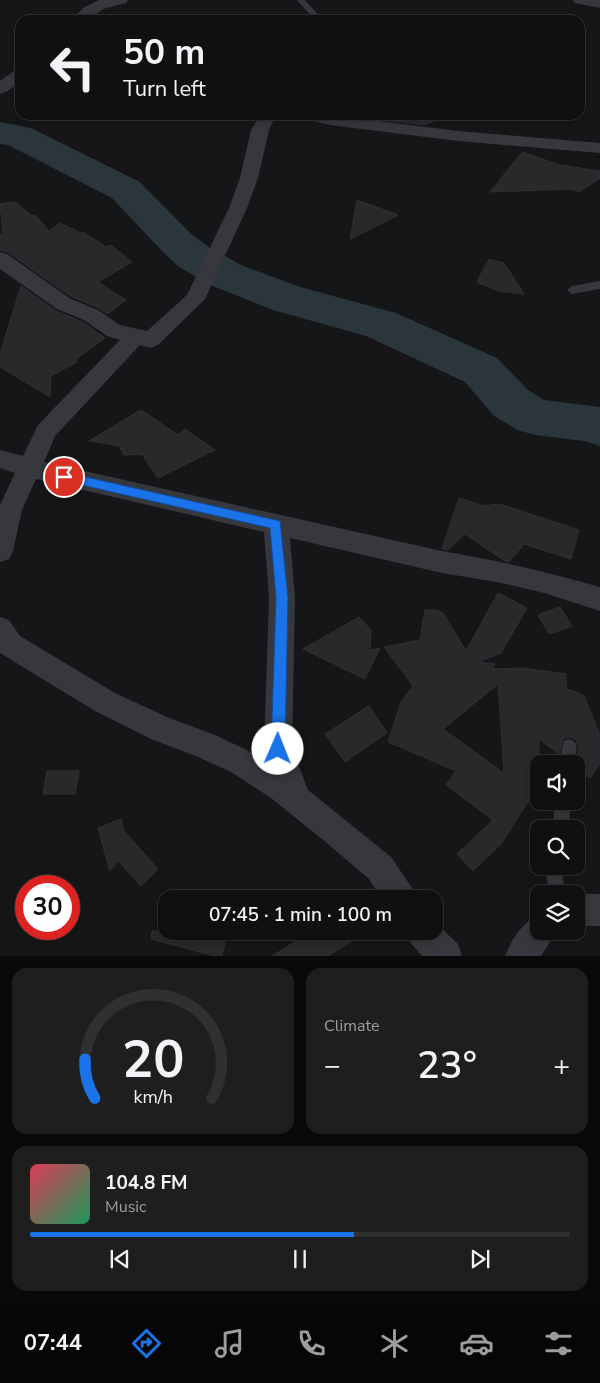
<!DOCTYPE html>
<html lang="en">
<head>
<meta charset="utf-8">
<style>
	:root { --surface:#101011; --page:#1e1e1f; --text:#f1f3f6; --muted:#9c9d9f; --line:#303031; --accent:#1a73e8 }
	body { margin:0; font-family:"Nunito Sans",sans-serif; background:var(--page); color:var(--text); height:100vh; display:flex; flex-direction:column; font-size:19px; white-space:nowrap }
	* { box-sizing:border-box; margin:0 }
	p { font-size:16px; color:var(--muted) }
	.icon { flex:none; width:28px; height:28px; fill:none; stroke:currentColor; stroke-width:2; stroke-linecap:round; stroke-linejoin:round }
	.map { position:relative; height:956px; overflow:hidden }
	.drawer { display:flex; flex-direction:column; gap:12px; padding:12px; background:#090909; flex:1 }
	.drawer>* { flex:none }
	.hud { position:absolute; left:15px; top:15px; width:570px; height:105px; border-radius:15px; box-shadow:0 2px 8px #0003,0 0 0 1px var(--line); background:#101011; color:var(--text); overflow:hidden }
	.fabs { position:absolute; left:530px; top:755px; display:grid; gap:10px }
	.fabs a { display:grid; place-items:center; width:55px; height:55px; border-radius:10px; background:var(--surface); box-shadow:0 2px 8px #0003,0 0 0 1px var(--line); font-size:25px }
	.speed { position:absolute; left:15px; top:875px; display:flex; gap:10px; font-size:25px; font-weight:700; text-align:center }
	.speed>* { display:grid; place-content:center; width:65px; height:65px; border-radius:50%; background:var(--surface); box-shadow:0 2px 8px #0003,0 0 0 1px var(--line); line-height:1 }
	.speed .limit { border:8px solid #d22; background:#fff; color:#111 }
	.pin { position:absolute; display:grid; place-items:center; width:42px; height:42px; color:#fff; margin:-21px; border:2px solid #fff; border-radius:50%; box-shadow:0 1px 5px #0007 }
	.me { position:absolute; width:55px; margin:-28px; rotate:1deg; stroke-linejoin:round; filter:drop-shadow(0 0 4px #0008) }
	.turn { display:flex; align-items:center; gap:18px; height:105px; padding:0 25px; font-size:22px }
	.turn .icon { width:65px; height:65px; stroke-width:2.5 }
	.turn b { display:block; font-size:35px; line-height:42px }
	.big { font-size:38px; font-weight:600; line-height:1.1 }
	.drawer .tile { flex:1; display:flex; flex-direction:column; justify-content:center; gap:8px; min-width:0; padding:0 18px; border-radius:15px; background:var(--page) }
	.drawer .dial { align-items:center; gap:0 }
	.dial svg { height:130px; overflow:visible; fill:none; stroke:var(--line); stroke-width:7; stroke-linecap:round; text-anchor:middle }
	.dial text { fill:var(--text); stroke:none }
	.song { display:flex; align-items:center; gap:15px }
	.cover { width:60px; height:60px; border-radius:8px; background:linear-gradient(135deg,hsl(350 70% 55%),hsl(150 70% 35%)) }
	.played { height:5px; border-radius:2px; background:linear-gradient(90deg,var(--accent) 60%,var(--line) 60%) }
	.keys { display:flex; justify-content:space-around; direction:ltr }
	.heat { display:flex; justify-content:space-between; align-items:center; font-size:28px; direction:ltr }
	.drawer .tiles { flex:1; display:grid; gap:12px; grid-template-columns:1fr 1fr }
	.tile:last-child { grid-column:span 2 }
	.trip { position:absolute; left:158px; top:890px; width:285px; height:50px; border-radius:15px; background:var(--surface); box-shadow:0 2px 8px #0003,0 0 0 1px var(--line); font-weight:600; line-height:50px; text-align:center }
	.menu { display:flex; height:80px; justify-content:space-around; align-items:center; background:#060607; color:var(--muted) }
	.menu .icon { width:35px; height:35px }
	.menu .on { color:var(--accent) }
	.menu b { font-size:22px; color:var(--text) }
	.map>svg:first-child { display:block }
</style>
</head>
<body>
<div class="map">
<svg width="600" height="956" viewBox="0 0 600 956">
	<rect width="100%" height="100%" fill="#151617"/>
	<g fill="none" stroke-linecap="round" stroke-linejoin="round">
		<!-- river -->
		<path fill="#2b363c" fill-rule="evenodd" d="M0,122L31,128L140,182L191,234L209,247L243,266L300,287L396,313L497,358L528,390L544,400L600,407V446L584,441L535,435L518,430L494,416L465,382L366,336L273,310L213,286L179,267L163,252L112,198L8,145L0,144Z"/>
	</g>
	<!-- building -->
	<g fill="#28292b" stroke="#2f3034" fill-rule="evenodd">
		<path d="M346,115H445V116L424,125Z"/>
		<path d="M522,152L560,165L600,171V178L579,192L571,189L490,192Z"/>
		<path d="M357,200L398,215L350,239Z"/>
		<path d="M12,202L17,203L32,216L35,215L49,231L60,223L81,233L83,232L106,247L111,245L132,262L98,282L126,300L108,314L99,308L72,297L27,266L28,263L26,265L8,252L0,250V235L3,233L0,204Z"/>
		<path d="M489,259L504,263L524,294L498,291L477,282Z"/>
		<path d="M21,286L56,311L83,322L105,338L75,360L77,362L51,376L50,397L0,367V353Z"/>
		<path d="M139,411H143L178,435L185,429L215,450L158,478L142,454L124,455L119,446L89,441Z"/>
		<path d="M459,498L484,506L500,504L579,530L571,559L524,544L509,562L505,561L465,534L448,550L442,549Z"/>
		<path d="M498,593L527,608L501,653L478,662L495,664L492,669L523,668L566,674V688L584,696L600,735V763L590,778L576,767L579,746L575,739L570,737L563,739L559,754L539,739V784L501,844L473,871L457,854L493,820L446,785L456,771L388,742L401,702L413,686L384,647L420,640L425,610H436L443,613L466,651ZM498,684L504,773L443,729Z"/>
		<path d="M560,607L572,626L549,634L538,615Z"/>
		<path d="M359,617L371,630L370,650L380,648L365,679L303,649Z"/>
		<path d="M369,706L387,733L345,762L325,734Z"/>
		<path d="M47,771H79L75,794H43Z"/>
		<path d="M121,819L124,831L158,869L141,886L118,861L110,871L98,828Z"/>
		<path d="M152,931H228L222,956H215L151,939Z"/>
		<path d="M313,931H368L328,956H272Z"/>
	</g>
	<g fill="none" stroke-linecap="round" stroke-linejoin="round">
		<!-- lane -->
		<g fill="#36383d" fill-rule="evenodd">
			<path d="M297,0H305L323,20H315Z"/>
			<path d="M600,281V289L572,294L567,290L572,286Z"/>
			<path d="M569,739L574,741L577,746L574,764H558L564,741Z"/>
			<path d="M554,801H570L569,829H551L554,823Z"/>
			<path d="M545,866H561L565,894H549Z"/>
		</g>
		<!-- street -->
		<g fill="#36383d" fill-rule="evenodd">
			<path d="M99,0H128L126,3L103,9L88,20H72L83,8Z"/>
			<path d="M573,0H600V8L575,3Z"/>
			<path d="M20,69V82L6,92L0,94V81L14,71Z"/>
			<path d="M260,115H276L269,130L258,178L247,208L205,299L158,345L151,348L140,345L55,436L44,462L442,551C496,560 548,572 600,587V611L544,593L497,582L442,573L290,538L295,598L292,749L308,790L391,857L412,888L417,899H382L369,879L328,844L271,798L231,772L198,757L151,739L95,711L0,653V617L9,620L20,636L115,693L167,717L215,735L251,752L269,763L264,749L269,598L264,532L36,479L22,510L13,551L9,559L0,562V505L15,473L0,468V450L23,456L38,425L120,340L107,336L84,320L57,309L0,269V252L7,254L71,299L98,310L120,325L147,331L187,295L229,208L240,178L251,130Z"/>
			<path d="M303,115H331L458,131L600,143V153L458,141L330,125L305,119Z"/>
			<rect x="576" y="894" width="24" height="32"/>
			<path d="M539,915V931H555L550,942L541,956H505C512,939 522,922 539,915Z"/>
			<path d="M434,921L458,944L462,956H422L410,942L405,931H434Z"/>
		</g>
	</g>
	<!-- route -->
	<path fill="#1a73e8" stroke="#114b97" d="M64,472L280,521L288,598L285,749L283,754L278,756L273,754L271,749L276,598L270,528L64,481L58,477Z"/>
</svg>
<div class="fabs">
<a><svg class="icon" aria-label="sound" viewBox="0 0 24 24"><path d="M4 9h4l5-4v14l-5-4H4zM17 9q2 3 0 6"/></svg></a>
<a><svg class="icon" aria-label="search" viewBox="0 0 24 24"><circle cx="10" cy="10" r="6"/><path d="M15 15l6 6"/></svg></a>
<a><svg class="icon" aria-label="layers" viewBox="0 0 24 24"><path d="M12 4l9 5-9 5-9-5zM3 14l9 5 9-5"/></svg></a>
</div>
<div class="speed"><div class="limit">30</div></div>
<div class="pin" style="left:64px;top:477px;background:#d93025"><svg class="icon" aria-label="arrive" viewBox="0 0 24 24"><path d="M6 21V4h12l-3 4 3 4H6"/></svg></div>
<svg class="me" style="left:278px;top:749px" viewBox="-20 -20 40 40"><circle r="19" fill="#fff"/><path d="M0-13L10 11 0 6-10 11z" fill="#1a73e8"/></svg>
<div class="trip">07:45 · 1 min · 100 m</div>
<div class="hud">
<div class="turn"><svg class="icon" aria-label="left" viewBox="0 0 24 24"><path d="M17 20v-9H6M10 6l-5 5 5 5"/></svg><div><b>50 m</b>Turn left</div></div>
</div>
</div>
<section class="drawer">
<div class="tiles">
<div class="tile dial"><svg viewBox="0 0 100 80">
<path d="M14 69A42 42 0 1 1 86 69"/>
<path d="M14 69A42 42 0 0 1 8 45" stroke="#1a73e8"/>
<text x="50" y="56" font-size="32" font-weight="700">20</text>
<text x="50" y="72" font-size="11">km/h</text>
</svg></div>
<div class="tile"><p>Climate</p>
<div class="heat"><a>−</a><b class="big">23°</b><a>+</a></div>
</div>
<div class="tile">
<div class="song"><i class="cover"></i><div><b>104.8 FM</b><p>Music</p></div></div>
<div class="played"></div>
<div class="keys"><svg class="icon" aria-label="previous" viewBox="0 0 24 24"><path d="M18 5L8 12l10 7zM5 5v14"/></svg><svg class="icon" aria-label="pause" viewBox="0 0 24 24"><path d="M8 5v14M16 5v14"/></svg><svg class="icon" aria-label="next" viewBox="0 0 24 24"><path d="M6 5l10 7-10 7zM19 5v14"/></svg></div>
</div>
</div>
</section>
<nav class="menu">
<b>07:44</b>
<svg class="icon on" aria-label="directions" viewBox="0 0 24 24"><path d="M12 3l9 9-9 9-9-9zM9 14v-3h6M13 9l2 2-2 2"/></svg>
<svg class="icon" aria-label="music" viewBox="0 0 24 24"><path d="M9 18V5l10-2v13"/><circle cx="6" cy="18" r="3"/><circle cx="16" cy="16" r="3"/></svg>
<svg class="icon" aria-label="phone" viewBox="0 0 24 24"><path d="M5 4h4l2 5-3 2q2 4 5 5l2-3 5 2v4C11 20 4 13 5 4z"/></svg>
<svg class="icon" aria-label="climate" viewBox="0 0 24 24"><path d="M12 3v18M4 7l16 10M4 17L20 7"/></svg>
<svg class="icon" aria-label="car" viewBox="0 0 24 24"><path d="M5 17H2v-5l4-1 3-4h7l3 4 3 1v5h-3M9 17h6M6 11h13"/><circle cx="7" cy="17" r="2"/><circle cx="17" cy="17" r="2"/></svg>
<svg class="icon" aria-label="filters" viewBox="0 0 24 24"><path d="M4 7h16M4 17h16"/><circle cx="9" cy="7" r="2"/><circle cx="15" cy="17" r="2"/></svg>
</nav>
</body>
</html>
